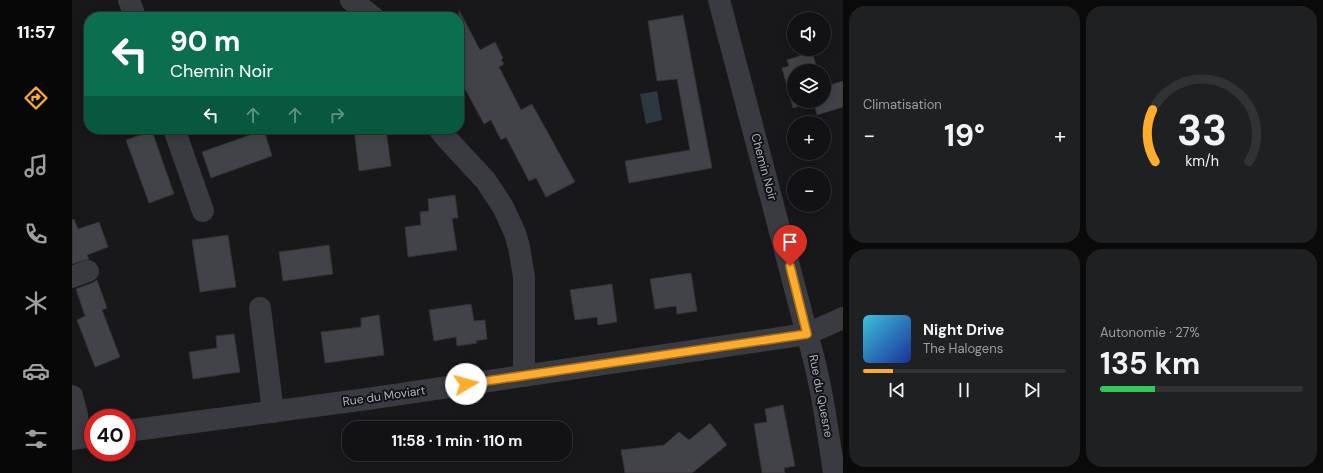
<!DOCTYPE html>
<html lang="fr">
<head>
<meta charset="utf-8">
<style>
	:root { --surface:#121214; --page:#1f2022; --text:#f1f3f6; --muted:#9c9ea0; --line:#313234; --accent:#ffac2c }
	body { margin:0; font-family:"DM Sans",sans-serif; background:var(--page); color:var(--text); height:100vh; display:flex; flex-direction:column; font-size:15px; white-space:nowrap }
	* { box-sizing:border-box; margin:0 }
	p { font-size:13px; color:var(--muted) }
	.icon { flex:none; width:22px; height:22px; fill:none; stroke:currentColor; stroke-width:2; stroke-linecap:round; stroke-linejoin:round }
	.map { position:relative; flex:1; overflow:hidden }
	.drawer { display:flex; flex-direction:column; gap:6px; padding:6px; background:#0a0a0b; width:480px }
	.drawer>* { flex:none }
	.banner { position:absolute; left:12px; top:12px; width:380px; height:122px; border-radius:16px; box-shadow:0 2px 10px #0003,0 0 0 1px var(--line); background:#0b6e4f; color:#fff; overflow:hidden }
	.controls { position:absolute; left:715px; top:12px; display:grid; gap:8px }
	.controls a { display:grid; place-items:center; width:44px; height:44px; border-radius:50%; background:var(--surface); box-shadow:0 2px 10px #0003,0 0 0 1px var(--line); font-size:20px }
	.speed { position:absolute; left:12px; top:409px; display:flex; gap:8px; font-size:20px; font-weight:700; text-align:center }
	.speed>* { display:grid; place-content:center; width:52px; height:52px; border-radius:50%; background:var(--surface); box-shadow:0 2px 10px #0003,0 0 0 1px var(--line); line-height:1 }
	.speed .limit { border:6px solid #d22; background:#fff; color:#111 }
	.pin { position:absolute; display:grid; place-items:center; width:34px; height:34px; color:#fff; margin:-41px -17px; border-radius:50% 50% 50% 0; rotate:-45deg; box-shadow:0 0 4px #0007 }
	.pin .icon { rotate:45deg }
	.me { position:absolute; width:44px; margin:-22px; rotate:82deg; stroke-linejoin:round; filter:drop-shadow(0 0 3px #0008) }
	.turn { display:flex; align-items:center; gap:14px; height:84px; padding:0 20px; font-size:18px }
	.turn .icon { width:52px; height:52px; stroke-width:2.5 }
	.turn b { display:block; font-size:28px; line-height:34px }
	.lanes { display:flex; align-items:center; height:38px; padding:0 20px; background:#0003; justify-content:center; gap:20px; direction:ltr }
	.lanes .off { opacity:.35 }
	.big { font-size:30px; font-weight:700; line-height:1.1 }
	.drawer .widget { flex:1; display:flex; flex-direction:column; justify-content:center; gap:6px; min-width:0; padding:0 14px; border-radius:16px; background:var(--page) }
	.drawer .dial { align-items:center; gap:0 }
	.dial svg { height:104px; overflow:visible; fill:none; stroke:var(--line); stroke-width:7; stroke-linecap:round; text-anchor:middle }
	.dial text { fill:var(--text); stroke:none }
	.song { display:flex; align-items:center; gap:12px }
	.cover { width:48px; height:48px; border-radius:6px; background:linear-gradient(135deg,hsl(190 70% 55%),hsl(230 70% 35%)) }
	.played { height:4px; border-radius:2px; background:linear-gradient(90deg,var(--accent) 15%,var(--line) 15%) }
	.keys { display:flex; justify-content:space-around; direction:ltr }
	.heat { display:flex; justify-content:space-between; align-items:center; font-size:22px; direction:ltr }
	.charge { height:6px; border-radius:3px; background:linear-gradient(90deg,#34c759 27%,var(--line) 0) }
	.drawer .tiles { flex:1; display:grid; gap:6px; grid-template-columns:repeat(2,1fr) }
	.trip { position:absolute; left:270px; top:421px; width:230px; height:40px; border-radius:16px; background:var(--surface); box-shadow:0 2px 10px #0003,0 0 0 1px var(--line); font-weight:700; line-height:40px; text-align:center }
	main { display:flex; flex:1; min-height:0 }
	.tab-bar { display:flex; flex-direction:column; width:72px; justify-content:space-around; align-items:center; background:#070708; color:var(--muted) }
	.tab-bar .icon { width:28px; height:28px }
	.tab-bar .on { color:var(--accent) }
	.tab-bar b { font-size:18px; color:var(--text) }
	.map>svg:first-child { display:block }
</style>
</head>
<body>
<main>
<nav class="tab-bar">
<b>11:57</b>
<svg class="icon on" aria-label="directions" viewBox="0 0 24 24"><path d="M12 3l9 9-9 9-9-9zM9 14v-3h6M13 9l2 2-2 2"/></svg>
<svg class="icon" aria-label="music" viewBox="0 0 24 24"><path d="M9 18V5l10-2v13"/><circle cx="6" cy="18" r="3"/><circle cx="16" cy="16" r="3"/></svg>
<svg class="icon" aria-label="phone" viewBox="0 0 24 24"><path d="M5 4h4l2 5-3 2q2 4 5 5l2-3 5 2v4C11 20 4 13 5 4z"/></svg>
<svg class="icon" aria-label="climate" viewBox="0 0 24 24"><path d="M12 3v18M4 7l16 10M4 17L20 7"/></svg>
<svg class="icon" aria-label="car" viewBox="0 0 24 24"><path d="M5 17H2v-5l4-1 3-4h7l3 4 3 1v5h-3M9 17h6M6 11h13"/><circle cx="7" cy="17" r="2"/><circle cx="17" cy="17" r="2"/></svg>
<svg class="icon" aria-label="filters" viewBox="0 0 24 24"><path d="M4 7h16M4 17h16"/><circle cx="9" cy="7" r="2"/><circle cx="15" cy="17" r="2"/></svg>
</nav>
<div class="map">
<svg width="771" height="473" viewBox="0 0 771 473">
	<rect width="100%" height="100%" fill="#18181b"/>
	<!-- water -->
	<path fill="#2d3940" d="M585,91L590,120L574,124L568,94Z"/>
	<!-- building -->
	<g fill="#424348" stroke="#323237">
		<path d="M387,10L408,50L423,42L431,58L429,60L432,64L427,67L449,110L460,104L503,182L474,197L464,178L457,181L434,137L429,140L419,120L412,124L387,78Z"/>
		<path d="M611,15L640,168L557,183L553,161L618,150L605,79L585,81L576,21Z"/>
		<path d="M740,52L746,71H722V101H752V87L771,81V107L745,115L742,102L721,108L710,68L717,66L715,60Z"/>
		<path d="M282,129H314L319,166L287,171Z"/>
		<path d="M192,130L200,156L139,178L130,152Z"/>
		<path d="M80,131L102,194L77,203L54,140Z"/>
		<path d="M383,195L386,218H380L385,250L336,257L333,227L349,225L348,212L357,211L356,199Z"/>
		<path d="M2,219L6,229L27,222L36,247L15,255L17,259L0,264V220Z"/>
		<path d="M156,235L164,287L128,292L120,240Z"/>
		<path d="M257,245L261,274L211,281L207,252Z"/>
		<path d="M619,273L625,311L605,314L604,306L583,309L578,279Z"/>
		<path d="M25,280L35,308L30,310L48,357L23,367L5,320L13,316L4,289L20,283Z"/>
		<path d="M540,284L545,322L526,325L525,317L503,320L498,290Z"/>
		<path d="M399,304L402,321L413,320L415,339L404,341L405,343L385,346L384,337L362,341L357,310Z"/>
		<path d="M307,315L312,355L253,363L249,332L289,327V318Z"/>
		<path d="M162,334L168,372L121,379L117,352L145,348L144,336Z"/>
		<path d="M711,405L723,466L712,468L713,473H690L682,424L695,422L693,409Z"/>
		<path d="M638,423L655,445L620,473H553L549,450L592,445L607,432L617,440Z"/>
	</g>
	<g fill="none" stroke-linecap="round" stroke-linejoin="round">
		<!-- minor -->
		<g stroke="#393b40" stroke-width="22">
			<path d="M57,0L63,17"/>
			<path d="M279,0L301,17"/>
			<path d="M647,0L735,334"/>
			<path d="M102,129L131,211"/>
			<path d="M367,129L376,140L414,181L431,207L443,233L447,247L452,277V376"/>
			<path d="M0,277L16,271"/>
			<path d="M188,308L201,412"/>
			<path d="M0,396L5,415L7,438"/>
		</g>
		<!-- tertiary -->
		<g stroke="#393b40" stroke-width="22">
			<path d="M735,334C749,380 755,426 762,473"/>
			<path d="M55,431L295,399L735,334L771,318"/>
			<path d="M0,439L21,436"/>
		</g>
	</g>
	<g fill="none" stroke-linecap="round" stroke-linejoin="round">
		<!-- route casing -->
		<g stroke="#a6701d" stroke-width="10">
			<path id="route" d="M394,384L735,334L718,266"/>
		</g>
		<!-- route -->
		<use href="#route" stroke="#ffac2c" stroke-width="7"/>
	</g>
	<g text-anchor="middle" stroke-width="4" stroke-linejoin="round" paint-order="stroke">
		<!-- street labels -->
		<g font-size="12" fill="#aab0bc" stroke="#131316">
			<text transform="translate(692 167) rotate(75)" y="4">Chemin Noir</text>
			<text transform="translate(312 396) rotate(-8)" y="4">Rue du Moviart</text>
			<text transform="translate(749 396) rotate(79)" y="4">Rue du Quesne</text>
		</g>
	</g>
</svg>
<div class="controls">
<a><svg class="icon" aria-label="sound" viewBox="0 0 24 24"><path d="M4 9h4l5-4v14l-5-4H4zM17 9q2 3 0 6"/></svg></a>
<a><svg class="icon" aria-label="layers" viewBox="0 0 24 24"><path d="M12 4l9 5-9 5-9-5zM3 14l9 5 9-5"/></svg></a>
<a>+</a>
<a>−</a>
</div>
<div class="speed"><div class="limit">40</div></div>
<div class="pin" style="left:718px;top:266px;background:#d93025"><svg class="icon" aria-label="arrive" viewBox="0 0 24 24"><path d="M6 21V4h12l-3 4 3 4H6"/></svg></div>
<svg class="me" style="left:394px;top:384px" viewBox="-20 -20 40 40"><circle r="19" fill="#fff"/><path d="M0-13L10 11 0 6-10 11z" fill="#ffac2c"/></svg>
<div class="trip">11:58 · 1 min · 110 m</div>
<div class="banner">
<div class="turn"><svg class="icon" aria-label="left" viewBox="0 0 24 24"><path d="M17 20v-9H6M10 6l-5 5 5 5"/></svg><div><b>90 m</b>Chemin Noir</div></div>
<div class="lanes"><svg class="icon" aria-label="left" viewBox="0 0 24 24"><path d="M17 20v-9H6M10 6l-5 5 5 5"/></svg><svg class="icon off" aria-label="ahead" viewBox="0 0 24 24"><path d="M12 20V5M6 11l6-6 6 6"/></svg><svg class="icon off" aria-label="ahead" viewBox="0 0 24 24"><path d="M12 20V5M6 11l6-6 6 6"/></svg><svg class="icon off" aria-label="right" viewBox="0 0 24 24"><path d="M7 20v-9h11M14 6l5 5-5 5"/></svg></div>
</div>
</div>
<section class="drawer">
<div class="tiles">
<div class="widget"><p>Climatisation</p>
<div class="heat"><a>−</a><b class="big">19°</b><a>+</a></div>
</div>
<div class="widget dial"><svg viewBox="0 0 100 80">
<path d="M14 69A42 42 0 1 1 86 69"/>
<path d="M14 69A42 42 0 0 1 12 29" stroke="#ffac2c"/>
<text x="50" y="56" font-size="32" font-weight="700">33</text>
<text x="50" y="72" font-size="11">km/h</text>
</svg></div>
<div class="widget">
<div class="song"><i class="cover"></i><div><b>Night Drive</b><p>The Halogens</p></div></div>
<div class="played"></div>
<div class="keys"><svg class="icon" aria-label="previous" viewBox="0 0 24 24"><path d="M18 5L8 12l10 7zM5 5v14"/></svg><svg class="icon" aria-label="pause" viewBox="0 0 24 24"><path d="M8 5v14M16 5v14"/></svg><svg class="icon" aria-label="next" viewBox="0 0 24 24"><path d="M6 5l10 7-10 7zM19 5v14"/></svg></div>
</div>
<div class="widget"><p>Autonomie · 27%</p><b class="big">135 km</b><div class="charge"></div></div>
</div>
</section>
</main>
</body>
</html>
